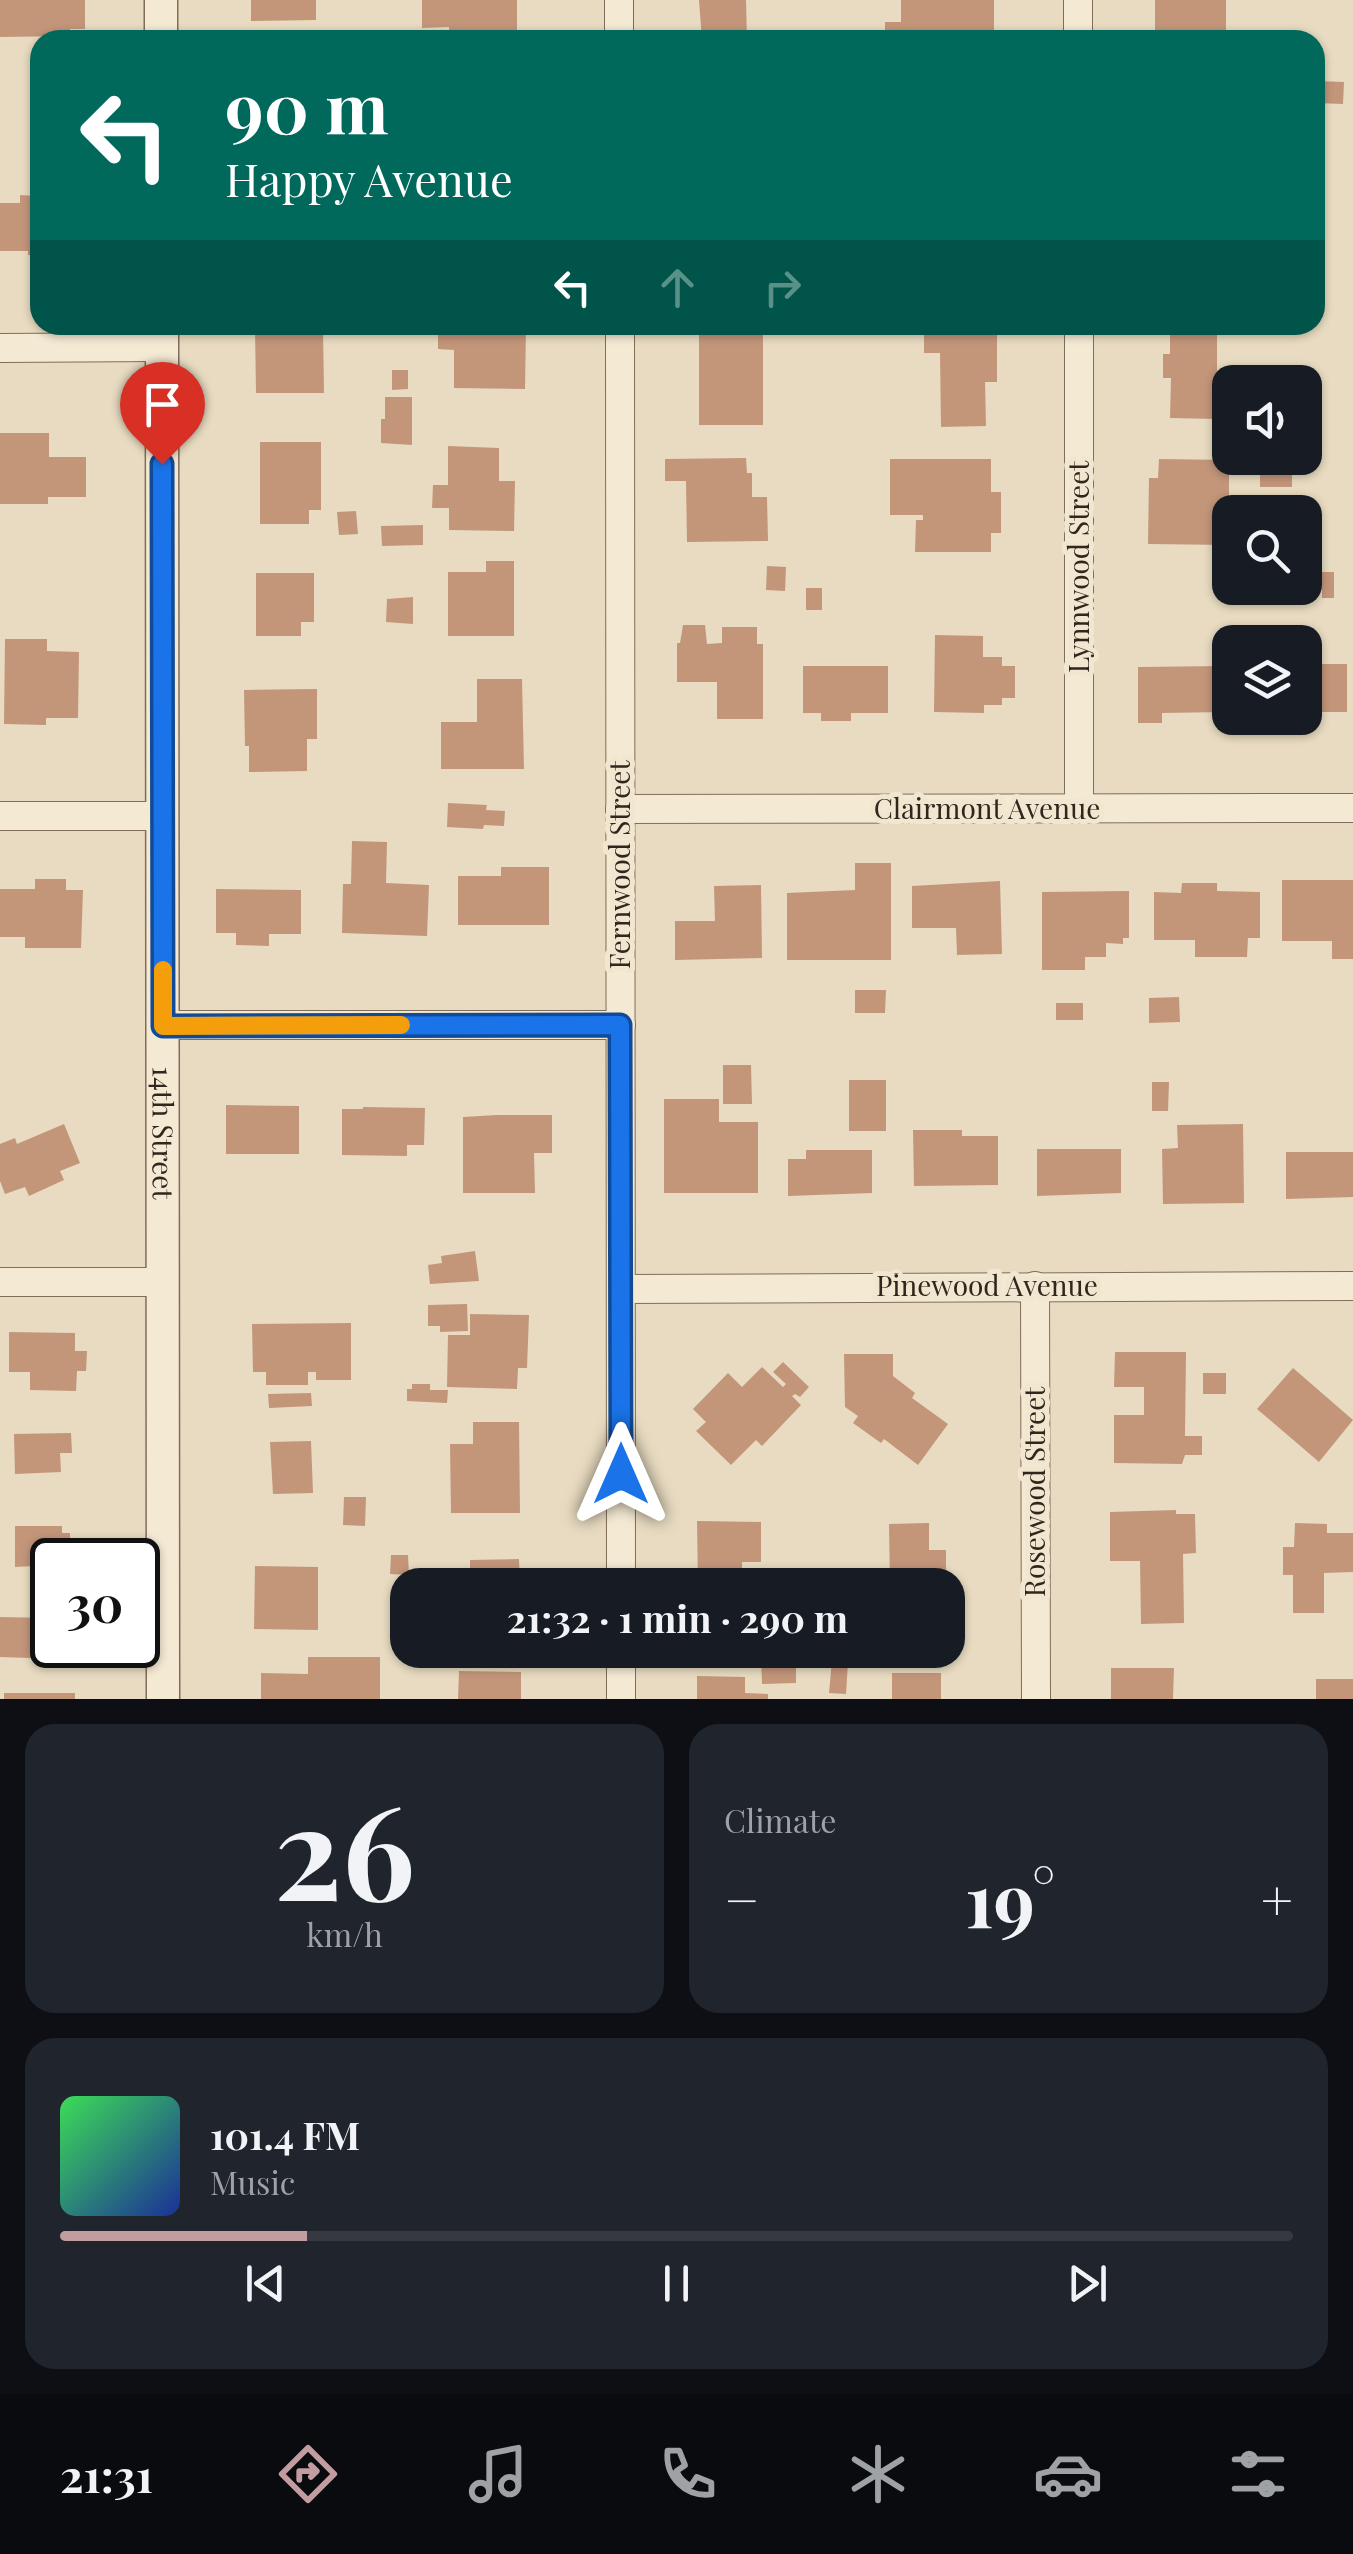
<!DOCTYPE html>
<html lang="en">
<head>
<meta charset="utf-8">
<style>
	:root { --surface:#171b24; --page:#20242c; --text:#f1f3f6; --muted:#9ea1a6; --line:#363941; --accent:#c29c9f }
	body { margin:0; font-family:"Playfair Display",serif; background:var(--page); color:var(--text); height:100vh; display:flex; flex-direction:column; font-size:38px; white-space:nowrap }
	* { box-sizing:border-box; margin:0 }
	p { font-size:32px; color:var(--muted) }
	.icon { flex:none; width:55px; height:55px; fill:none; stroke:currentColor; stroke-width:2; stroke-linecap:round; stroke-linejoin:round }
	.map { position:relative; height:1699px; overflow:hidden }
	.drawer { display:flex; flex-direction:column; gap:25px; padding:25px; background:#0d0f14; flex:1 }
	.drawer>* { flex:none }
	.guide { position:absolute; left:30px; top:30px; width:1295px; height:305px; border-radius:30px; box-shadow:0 2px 8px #0004; background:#00695c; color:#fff; overflow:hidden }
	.controls { position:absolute; left:1212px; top:365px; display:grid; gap:20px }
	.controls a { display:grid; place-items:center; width:110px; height:110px; border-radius:20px; background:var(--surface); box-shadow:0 2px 8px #0004; font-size:50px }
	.speed { position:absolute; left:30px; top:1538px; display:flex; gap:20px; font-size:50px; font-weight:700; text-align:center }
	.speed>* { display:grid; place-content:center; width:130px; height:130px; border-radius:50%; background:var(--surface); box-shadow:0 2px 8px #0004; line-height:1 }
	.speed .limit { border:5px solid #111; border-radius:15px; background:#fff; color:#111 }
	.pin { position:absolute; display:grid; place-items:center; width:85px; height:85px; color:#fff; margin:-102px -42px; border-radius:50% 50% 50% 0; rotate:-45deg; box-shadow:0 0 10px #0007 }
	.pin .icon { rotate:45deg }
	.me { position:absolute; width:110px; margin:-55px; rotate:0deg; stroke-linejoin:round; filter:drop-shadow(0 0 8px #0008) }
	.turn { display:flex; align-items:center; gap:35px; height:210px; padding:0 30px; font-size:45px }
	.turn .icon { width:130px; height:130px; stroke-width:2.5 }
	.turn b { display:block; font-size:70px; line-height:85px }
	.lanes { display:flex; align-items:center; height:95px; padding:0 30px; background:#0003; justify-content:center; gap:50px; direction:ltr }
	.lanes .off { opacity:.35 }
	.big { font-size:75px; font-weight:700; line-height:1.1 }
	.drawer .tile { flex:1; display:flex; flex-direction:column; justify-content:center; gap:15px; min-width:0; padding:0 35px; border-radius:30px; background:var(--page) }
	.drawer .dial { align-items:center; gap:0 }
	.dial b { font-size:130px; line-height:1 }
	.song { display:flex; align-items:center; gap:30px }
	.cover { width:120px; height:120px; border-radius:15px; background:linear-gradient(135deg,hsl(130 70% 55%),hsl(230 70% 35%)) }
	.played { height:10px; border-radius:5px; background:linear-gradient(90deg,var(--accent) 20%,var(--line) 20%) }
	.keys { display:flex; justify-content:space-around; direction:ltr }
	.heat { display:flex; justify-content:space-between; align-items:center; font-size:55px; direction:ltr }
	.drawer .tiles { flex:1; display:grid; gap:25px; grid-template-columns:1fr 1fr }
	.tile:last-child { grid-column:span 2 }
	.trip { position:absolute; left:390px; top:1568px; width:575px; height:100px; border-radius:30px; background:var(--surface); box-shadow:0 2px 8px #0004; font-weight:700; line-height:100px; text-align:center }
	.tabs { display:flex; height:160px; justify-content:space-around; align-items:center; background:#090b0e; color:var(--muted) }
	.tabs .icon { width:70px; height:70px }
	.tabs .current { color:var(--accent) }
	.tabs b { font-size:45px; color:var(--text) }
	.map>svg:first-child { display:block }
</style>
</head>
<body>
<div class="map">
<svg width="1353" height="1699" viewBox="0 0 1353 1699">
	<rect width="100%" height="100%" fill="#e8dbc1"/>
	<!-- building -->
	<g fill="#c3967a">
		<path d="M0,0H85V29H70L71,36L0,37Z"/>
		<path d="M251,0H316V20L251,21Z"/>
		<path d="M422,0H517V30L449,31V27L422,28Z"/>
		<path d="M699,0H746L747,40H702Z"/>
		<path d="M901,0H994V40H885V22H901Z"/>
		<path d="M1155,0H1226V40H1162V31H1155Z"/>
		<path d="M1316,81L1344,82L1343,104L1315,103Z"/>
		<path d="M36,174H40V255H28V251H0V203H20V195L36,196Z"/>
		<path d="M438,325H526L525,389L454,388V350L438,349Z"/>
		<path d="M940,325L997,326V382H985L986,426L941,427L940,353H924V328H940Z"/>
		<path d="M255,328H323L324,393H256Z"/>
		<rect x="699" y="333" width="64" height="92"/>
		<path d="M1170,333H1217V382H1220V392L1217,419L1170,418L1171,378H1163V354H1170Z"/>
		<path d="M392,370H408V389L392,390Z"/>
		<path d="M385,397H412V445L381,443V419H385Z"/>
		<path d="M0,433H49V457H86V497H48V504H0Z"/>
		<path d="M260,442H321V510H309V524H260Z"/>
		<path d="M448,446L499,448V481H515L514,531L449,530V508H432L433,485H448Z"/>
		<path d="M746,458L747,473H752V497H767L768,541L687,542L686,481H665V459Z"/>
		<rect x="1260" y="458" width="32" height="29"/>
		<path d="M890,459H991V492H1001V533H991V552H915L916,520H923V515H890Z"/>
		<path d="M1159,459L1229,460V505H1245V512H1230V545L1148,544L1149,478H1158Z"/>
		<path d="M356,511L358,534L339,535L337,512Z"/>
		<path d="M423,525V545L382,546L381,526Z"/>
		<path d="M486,561H514V636H448V572H486Z"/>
		<path d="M767,566L786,567L785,591L766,590Z"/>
		<rect x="1322" y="572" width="12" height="26"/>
		<path d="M256,573H314V622H301V636H256Z"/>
		<rect x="806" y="588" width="16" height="22"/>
		<path d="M413,597V624L386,622L387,599Z"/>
		<path d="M683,625H705L707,644L722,643V627H757V644H763V719H717V682H677V643H680Z"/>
		<path d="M935,635L983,636V657H1002V666H1015V698H1002V705H984V713L934,712Z"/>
		<path d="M5,639H47V651L79,652L78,718H46V725L4,724Z"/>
		<path d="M1305,664H1347V712H1312V720H1305Z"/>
		<path d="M803,666H888V713H851V721H821V713H803Z"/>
		<path d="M1224,666L1225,712L1162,713V723H1138V667Z"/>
		<path d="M477,679H522L524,769H441V722H477Z"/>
		<path d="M317,689V739H307V771L249,772V746H245L244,690Z"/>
		<path d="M448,803L487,805L486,810L505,811L504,826L484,825L483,829L447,827Z"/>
		<path d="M352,841L387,842L386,883L429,885L427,936L342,933L343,884H351Z"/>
		<path d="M855,863H891V960H787V893L855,890Z"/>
		<path d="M501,867H549V925H458V876H501Z"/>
		<path d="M35,879H66V890H83L81,948H25V937H0V889H35Z"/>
		<path d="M1282,880H1353V959H1332V941H1282Z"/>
		<path d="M1000,881L1002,954L957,955L956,928H912V886Z"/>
		<path d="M1182,883H1217V891L1260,892V938H1248L1247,957H1195V940H1154V892L1181,893Z"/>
		<path d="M761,885L762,958L675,960V921H715L714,886Z"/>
		<path d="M216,889L301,890V934H269V946L236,945V933H216Z"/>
		<path d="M1129,891V938H1123V944L1106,943V957H1085V970H1042V892Z"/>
		<path d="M855,990H886L885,1013H855Z"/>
		<path d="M1179,997L1180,1022L1149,1023V998Z"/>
		<rect x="1056" y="1003" width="27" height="17"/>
		<path d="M723,1065H751L752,1104H723Z"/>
		<rect x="849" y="1080" width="37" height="51"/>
		<path d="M1152,1082H1169L1168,1111H1152Z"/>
		<path d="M664,1099H719V1122H758V1193H664Z"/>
		<path d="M226,1105L299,1106V1154H226Z"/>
		<path d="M363,1107L425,1108L424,1145H407V1156L342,1155V1109H363Z"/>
		<path d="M497,1115H552V1153H534L535,1193H463V1117Z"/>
		<path d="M64,1124L80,1163L60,1171L64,1180L29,1196L25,1187L5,1194L0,1181V1144L15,1138L17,1144Z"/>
		<path d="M1243,1124L1244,1203L1163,1204L1162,1149L1178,1148L1177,1125Z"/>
		<path d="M913,1130H962V1136H998V1185L914,1186Z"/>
		<path d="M1037,1149H1121V1193L1037,1196Z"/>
		<path d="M806,1150H872V1193L788,1196V1159H806Z"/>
		<path d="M1286,1152H1353V1197L1286,1199Z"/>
		<path d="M475,1251L479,1281L430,1284L428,1265L442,1263L441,1256Z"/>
		<path d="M467,1304L468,1331L440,1332V1326H428V1305Z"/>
		<path d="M470,1314L529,1315L527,1368H518L517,1389L447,1387L448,1335H470Z"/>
		<path d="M351,1323V1380H316V1372H308V1385H266V1372H253L252,1324Z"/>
		<path d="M9,1332L75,1333V1351H87L86,1371H77L76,1391L30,1390V1372H9Z"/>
		<path d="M1115,1352H1186L1185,1436H1202V1455H1185L1182,1464L1114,1463V1415H1144V1387H1114Z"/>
		<path d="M844,1354H893V1376L915,1393L912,1398L948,1424L918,1465L884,1439L881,1443L853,1423L858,1416L845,1407Z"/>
		<path d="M783,1362L809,1387L800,1397L795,1394L792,1396L801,1405L762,1446L756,1440L731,1465L696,1431L706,1422L693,1409L728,1373L742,1387L762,1367L783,1387L786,1384L773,1372Z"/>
		<path d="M1293,1368L1353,1420L1319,1462L1257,1409Z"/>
		<rect x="1203" y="1373" width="23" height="21"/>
		<path d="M412,1384H430V1390H448L447,1403L407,1401V1389H412Z"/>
		<path d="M311,1393L312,1406L269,1408L268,1394Z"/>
		<path d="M473,1422H519L520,1513H451L450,1444H473Z"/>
		<path d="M71,1433L72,1453H60L61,1472L15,1474L14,1434Z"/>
		<path d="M311,1441L313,1493L273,1494L270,1442Z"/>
		<path d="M344,1497H366L365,1526L343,1525Z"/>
		<path d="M1176,1510V1514H1195L1196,1553L1183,1554L1184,1623L1141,1624L1140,1561H1110V1512Z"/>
		<path d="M697,1521L761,1522V1562H742V1585H698Z"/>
		<path d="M929,1523V1550H946V1585H890L889,1524Z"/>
		<path d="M1295,1523L1327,1524V1533H1353V1572L1324,1573V1613H1293V1575H1283V1547H1294Z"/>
		<path d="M15,1526H62V1533H70V1545H61V1560H52V1565L15,1567Z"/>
		<path d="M391,1555H408L409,1575L390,1574Z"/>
		<path d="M519,1559L520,1585H470V1560Z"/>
		<path d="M255,1566L318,1567V1630L254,1629Z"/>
		<path d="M0,1617L52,1618V1645H61V1659L0,1657Z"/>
		<path d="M796,1656V1683L762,1684L761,1657Z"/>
		<path d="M308,1657H380V1699H261V1673L308,1674Z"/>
		<path d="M832,1660L848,1662L846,1694L829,1693Z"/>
		<path d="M1111,1668H1174L1173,1699H1111Z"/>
		<path d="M459,1671L521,1672V1699H458Z"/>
		<rect x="892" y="1673" width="49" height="26"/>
		<path d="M697,1676L745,1677V1693L768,1694V1699H697Z"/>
		<rect x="1316" y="1679" width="37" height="20"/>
		<rect x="4" y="1693" width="71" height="6"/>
	</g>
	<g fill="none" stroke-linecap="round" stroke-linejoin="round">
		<!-- minor casing -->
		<g stroke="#806d5a" stroke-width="30">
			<g id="minor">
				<path d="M619,0V40"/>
				<path d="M1078,0V40"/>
				<path d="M620,325L621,1585"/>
				<path d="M1079,325V809"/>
				<path d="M0,348L162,347"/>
				<path d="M620,809L1353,808"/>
				<path d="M0,816H162"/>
				<path d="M163,1025H621"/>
				<path d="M0,1282H163"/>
				<path d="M1035,1286L1036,1699"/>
				<path d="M621,1289L1353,1286"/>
				<path d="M621,1650V1699"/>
			</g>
		</g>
		<!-- tertiary casing -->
		<g stroke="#806d5a" stroke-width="35">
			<g id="tertiary">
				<path d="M161,0V40"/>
				<path id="s1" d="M162,325L163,1699"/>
			</g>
		</g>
		<!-- minor -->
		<use href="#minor" stroke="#f4e9d3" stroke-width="28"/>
		<!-- tertiary -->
		<use href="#tertiary" stroke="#f4e9d3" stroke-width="32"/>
	</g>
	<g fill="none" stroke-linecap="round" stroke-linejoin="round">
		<!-- route casing -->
		<g stroke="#114b97" stroke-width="25">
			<path id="route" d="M162,464L163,1026L620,1025L621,1474"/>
		</g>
		<!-- route -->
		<use href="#route" stroke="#1a73e8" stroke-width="18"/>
		<!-- slow -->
		<path stroke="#f59e0b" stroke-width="18" d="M163,970V1026L401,1025"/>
	</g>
	<g text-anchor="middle" stroke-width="10" stroke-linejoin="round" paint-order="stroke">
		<!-- street labels -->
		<g font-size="28" fill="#31261d" stroke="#f1e6cf">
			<text transform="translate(1079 567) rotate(-90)" y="10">Lynnwood Street</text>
			<text x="987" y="819">Clairmont Avenue</text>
			<text transform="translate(620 865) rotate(-90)" y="10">Fernwood Street</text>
			<text dy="10" stroke="none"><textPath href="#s1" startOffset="808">14th Street</textPath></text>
			<text x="987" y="1296">Pinewood Avenue</text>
			<text transform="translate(1035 1492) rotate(-90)" y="10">Rosewood Street</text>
		</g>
	</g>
</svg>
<div class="controls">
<a><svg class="icon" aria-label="sound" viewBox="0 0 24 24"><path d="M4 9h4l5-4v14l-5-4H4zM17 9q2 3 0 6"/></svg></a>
<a><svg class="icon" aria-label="search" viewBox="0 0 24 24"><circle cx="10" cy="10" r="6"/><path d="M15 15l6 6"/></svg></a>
<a><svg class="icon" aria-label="layers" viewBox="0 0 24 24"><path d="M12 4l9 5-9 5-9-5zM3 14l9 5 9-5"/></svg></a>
</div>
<div class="speed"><div class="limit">30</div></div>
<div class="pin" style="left:162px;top:464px;background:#d93025"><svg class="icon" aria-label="arrive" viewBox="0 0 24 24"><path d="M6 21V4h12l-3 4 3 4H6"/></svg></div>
<svg class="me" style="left:621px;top:1474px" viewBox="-20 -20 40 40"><path d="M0-17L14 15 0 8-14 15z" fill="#1a73e8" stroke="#fff" stroke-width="4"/></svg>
<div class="trip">21:32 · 1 min · 290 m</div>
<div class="guide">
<div class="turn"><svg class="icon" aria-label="left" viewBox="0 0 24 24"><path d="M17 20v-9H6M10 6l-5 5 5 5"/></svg><div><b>90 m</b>Happy Avenue</div></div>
<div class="lanes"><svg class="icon" aria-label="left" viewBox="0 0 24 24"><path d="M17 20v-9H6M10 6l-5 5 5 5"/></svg><svg class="icon off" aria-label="ahead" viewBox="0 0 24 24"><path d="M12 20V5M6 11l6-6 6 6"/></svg><svg class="icon off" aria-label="right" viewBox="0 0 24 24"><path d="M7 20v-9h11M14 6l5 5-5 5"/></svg></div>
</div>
</div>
<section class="drawer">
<div class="tiles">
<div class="tile dial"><b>26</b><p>km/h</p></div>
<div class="tile"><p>Climate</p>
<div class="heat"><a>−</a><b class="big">19°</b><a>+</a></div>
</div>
<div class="tile">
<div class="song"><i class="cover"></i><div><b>101.4 FM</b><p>Music</p></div></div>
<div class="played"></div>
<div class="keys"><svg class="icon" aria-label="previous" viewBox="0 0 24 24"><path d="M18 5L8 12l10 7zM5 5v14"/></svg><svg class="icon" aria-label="pause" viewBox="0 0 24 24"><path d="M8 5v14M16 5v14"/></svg><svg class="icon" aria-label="next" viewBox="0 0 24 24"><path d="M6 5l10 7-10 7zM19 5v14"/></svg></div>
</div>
</div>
</section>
<nav class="tabs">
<b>21:31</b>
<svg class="icon current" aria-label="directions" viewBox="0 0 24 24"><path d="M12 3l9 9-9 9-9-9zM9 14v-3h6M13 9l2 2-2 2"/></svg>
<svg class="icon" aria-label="music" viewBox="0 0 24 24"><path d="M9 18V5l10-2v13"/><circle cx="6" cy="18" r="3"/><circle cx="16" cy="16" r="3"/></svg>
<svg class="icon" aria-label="phone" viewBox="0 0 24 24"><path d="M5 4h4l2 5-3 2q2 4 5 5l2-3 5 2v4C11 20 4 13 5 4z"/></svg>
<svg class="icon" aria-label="climate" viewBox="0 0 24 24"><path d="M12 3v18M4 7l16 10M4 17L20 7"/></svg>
<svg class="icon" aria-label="car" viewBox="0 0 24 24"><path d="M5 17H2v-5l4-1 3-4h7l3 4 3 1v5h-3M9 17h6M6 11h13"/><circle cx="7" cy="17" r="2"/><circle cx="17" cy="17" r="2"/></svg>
<svg class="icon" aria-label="filters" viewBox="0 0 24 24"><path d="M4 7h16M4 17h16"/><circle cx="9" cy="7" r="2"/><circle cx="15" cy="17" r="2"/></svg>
</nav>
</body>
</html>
